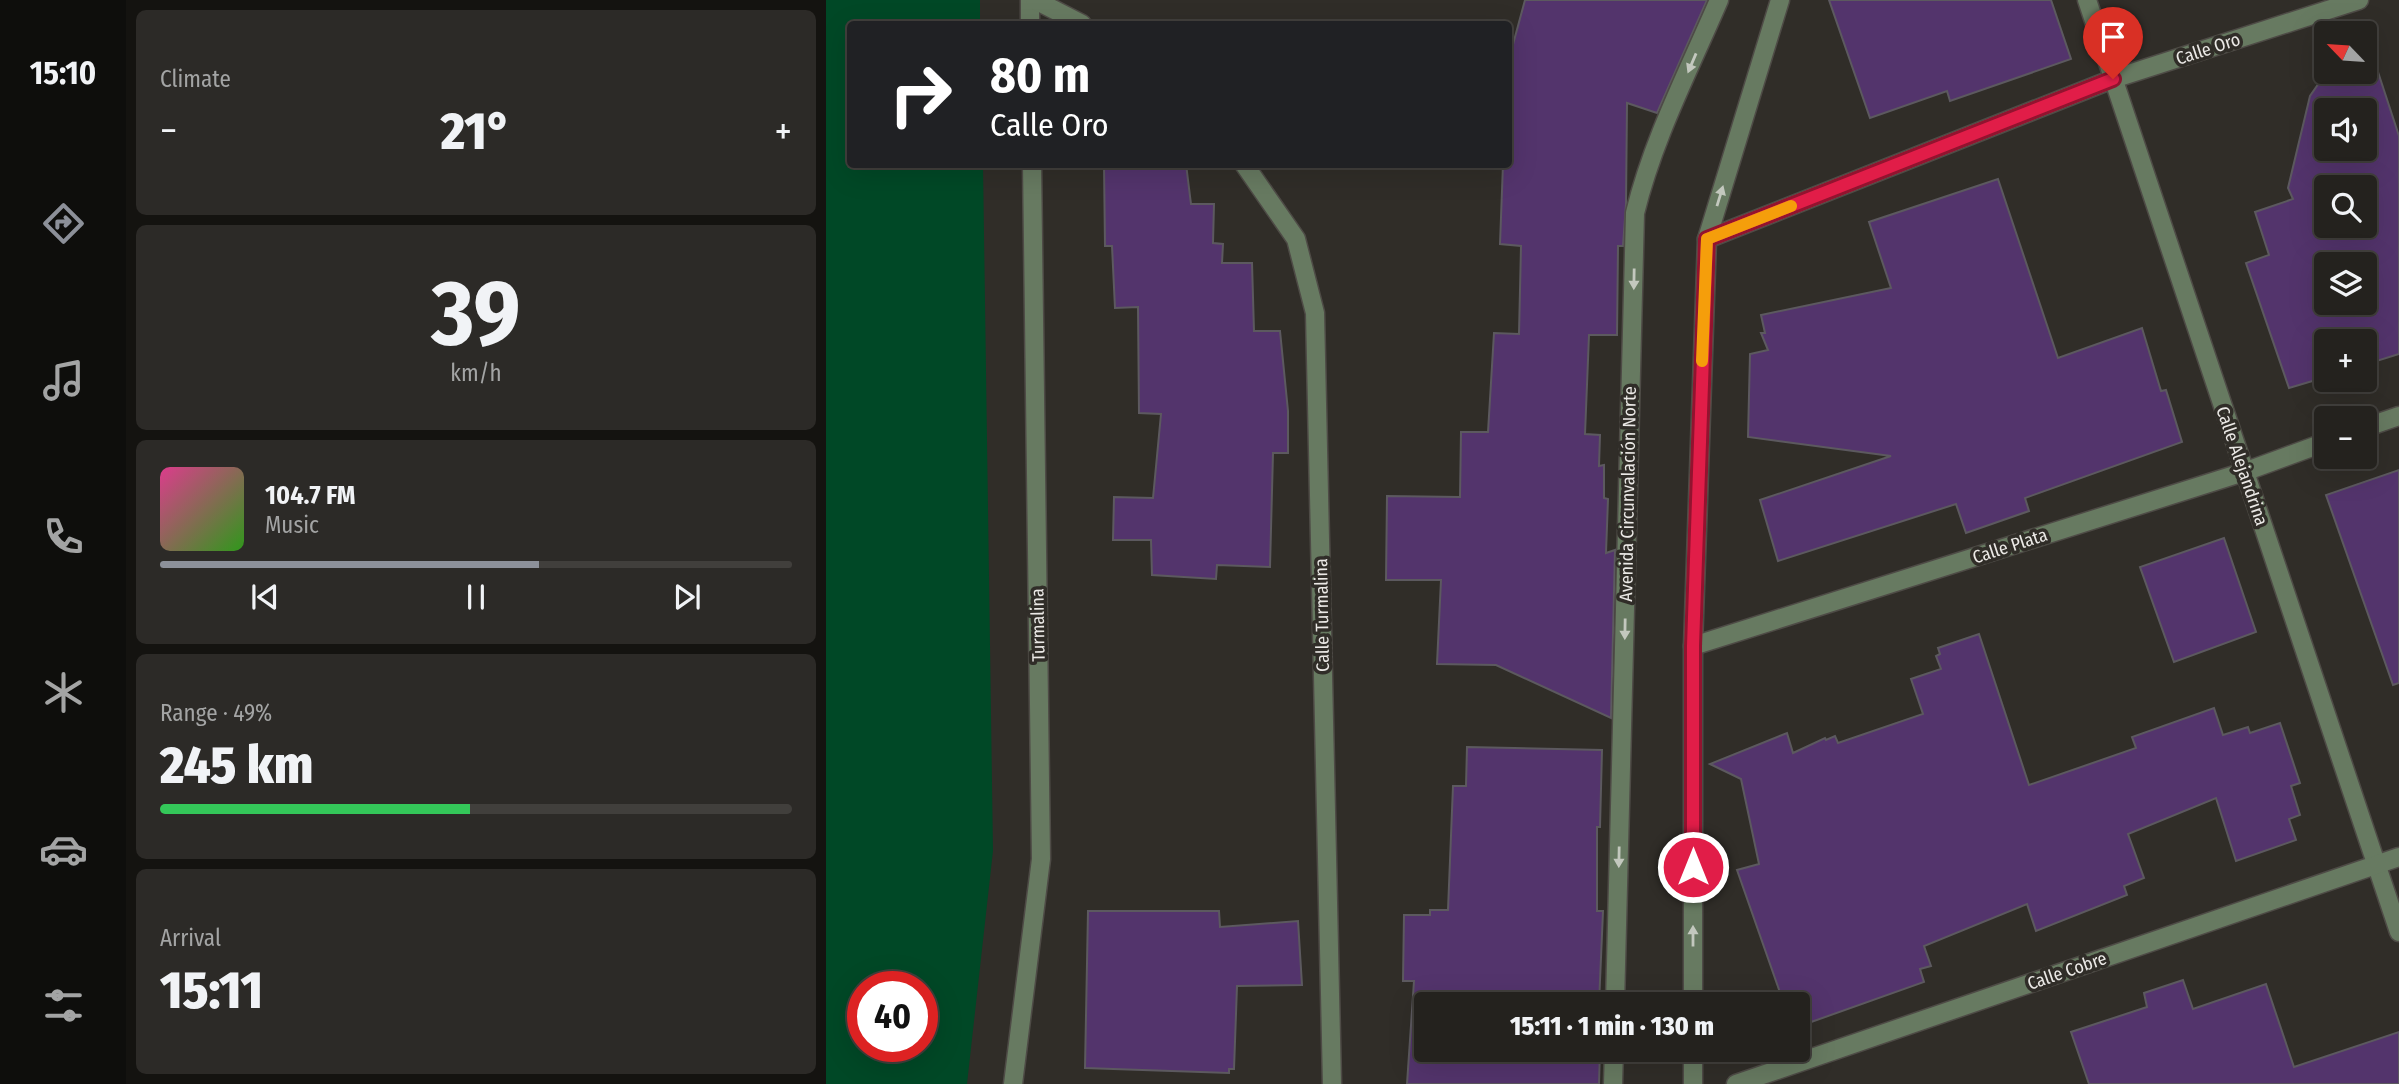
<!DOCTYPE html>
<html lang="en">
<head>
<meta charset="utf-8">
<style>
	:root { --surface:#24221e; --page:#2c2a27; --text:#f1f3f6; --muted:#a3a4a4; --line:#413f3c; --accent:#8c9099 }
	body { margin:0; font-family:"Fira Sans Condensed",sans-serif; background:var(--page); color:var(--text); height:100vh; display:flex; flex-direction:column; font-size:26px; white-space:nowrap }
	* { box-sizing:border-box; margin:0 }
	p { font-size:23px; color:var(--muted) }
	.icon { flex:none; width:38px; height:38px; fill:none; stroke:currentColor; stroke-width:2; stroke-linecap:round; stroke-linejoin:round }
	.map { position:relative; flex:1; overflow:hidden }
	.side { display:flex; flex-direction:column; gap:10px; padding:10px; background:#141310; width:700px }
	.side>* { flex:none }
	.hud { position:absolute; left:21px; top:21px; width:665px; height:147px; border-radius:7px; box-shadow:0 7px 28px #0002,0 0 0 2px var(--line); background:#202124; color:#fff; overflow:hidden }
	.needle { width:46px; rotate:295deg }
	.buttons { position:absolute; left:1488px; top:21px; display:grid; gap:14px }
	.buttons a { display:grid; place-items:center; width:63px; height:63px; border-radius:7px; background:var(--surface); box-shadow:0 7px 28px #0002,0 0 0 2px var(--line); font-size:35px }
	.speed { position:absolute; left:21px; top:971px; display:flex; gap:14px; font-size:35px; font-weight:700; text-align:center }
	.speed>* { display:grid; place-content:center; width:91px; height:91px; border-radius:50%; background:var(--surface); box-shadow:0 7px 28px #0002,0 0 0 2px var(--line); line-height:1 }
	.speed .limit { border:10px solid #d22; background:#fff; color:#111 }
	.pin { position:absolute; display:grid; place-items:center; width:60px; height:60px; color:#fff; margin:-72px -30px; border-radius:50% 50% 50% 0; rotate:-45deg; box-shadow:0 0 7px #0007 }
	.pin .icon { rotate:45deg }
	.me { position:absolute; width:77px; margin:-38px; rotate:0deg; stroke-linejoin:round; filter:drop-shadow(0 0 5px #0008) }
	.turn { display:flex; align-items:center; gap:24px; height:147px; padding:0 28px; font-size:32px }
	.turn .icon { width:91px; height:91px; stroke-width:2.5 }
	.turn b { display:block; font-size:49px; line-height:60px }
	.big { font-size:52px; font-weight:800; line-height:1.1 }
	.side .tile { flex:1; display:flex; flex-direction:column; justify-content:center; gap:10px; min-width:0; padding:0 24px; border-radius:10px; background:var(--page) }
	.side .dial { align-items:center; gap:0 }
	.dial b { font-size:91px; line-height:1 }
	.song { display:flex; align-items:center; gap:21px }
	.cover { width:84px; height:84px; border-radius:10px; background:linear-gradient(135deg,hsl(330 70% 55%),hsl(110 70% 35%)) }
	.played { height:7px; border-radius:4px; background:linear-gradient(90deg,var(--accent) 60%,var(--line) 60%) }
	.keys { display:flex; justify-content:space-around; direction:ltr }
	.heat { display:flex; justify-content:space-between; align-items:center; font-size:38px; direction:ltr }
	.charge { height:10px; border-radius:5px; background:linear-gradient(90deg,#34c759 49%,var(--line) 0) }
	.trip { position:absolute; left:588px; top:992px; width:396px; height:70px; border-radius:7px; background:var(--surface); box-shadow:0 7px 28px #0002,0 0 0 2px var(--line); font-weight:800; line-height:70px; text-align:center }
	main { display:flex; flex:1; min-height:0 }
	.tabs { display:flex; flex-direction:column; width:126px; justify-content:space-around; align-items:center; background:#0e0e0c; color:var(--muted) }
	.tabs .icon { width:49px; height:49px }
	.tabs .current { color:var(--accent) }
	.tabs b { font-size:32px; color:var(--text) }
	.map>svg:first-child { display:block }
</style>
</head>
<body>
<main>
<nav class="tabs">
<b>15:10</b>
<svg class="icon current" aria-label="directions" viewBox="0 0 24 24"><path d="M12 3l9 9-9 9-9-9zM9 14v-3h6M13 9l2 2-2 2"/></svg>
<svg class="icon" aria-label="music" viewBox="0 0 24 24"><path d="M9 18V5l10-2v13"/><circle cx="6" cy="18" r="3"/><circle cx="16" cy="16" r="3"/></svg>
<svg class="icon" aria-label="phone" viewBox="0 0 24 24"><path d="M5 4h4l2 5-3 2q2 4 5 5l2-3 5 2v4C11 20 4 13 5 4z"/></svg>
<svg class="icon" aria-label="climate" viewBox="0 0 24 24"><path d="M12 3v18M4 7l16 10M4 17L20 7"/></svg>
<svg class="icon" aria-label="car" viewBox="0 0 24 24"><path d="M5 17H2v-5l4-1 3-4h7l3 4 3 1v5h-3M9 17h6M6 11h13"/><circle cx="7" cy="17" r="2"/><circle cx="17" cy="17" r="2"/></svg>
<svg class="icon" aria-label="filters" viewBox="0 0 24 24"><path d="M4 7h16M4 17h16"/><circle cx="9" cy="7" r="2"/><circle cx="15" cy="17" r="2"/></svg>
</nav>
<section class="side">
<div class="tile"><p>Climate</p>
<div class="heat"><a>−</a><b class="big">21°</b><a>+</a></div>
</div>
<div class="tile dial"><b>39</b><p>km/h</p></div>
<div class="tile">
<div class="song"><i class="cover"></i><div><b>104.7 FM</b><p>Music</p></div></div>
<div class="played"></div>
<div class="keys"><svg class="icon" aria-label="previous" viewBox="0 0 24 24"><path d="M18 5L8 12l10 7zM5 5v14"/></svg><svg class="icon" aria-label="pause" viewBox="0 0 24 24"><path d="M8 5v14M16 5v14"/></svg><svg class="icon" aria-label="next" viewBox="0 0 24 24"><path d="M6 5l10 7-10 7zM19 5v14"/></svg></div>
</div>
<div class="tile"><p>Range · 49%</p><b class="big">245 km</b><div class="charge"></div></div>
<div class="tile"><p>Arrival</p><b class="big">15:11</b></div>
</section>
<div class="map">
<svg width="1573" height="1084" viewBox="0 0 1573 1084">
	<rect width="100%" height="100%" fill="#302d28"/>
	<!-- green -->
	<path fill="#004826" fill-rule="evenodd" d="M0,0H154V24H24V164L157,165L167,851L141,1084H0ZM96,987V1046H37V987Z"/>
	<!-- building -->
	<g fill="#53346c" stroke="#5c595f" stroke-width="2" fill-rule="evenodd">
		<path d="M699,0H881L831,113L801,103L800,204L797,246H792L791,335H763L759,434L774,435L773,466L778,465V498L782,499L780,553L789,550L785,718L670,665L611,664L615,580H560L561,496L634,497L635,432H662L668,333L693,334L695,246L674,244L677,164H682V63Z"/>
		<path d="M1003,0H1225L1245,59L1124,101L1121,91L1044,118Z"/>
		<path d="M1509,72H1552L1573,136V354L1538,365V341H1500V377L1463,388L1420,263L1443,255L1429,212L1467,199L1462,188L1484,96L1493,83ZM1500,110H1538V149H1500ZM1500,187H1538V226H1500ZM1500,264H1538V303H1500Z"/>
		<path d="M278,164H360L365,204H388L387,243L397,244L396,263H426L428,331H454L462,411V453H447L444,567L391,565L390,579L326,575L325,540H287L288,497L327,498L335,414L313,413L312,307L289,308L286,246H279Z"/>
		<path d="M1172,179L1232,358L1316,328L1335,391L1340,390L1356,442L1199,498L1203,511L1140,533L1130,504L952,561L934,500L1065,456L922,437L924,354L942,350L935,333H939L935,315L1065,288L1043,222Z"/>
		<path d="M1573,470V683L1567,685L1500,495Z"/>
		<path d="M1398,538L1430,632L1348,662L1314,567Z"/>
		<path d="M1153,634L1203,785L1310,748L1306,737L1388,708L1397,735L1422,727L1424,733L1454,723L1474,783L1465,786L1474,815L1463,819L1470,840L1410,861L1390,798L1302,834L1318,878L1298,886L1301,895L1210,931L1201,904L1098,946L1105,966L1094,969L1098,982L971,1027V1004H958L911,870L933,864L915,779L884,764L961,733L967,753L999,738L1000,740L1009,736L1012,743L1097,714L1085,679L1115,669L1110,656L1114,654L1112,648Z"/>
		<path d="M641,747L776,750L774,827H771V911H777L773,1004H600V1050H774L773,1084H581L588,981H577L578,915H604V910H622L627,786H640Z"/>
		<path d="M262,911H393L394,927L472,921L476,985L411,986L408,1069H403V1073L259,1068Z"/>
		<path d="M1357,980L1367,1009L1440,984L1468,1067L1573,1032V1084H1263L1245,1032L1321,1007L1318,993Z"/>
	</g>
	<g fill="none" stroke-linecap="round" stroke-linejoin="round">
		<!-- minor casing -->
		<g stroke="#4e4b46" stroke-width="21">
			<g id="minor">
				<path d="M204,0V24"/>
				<path d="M209,0L256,24"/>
				<path d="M1261,0L1573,932"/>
				<path d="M418,164L470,239L489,313L506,1084"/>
				<path d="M881,239L1287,79L1533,0"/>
				<path d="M1538,428L1573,416"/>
				<path d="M867,646L1418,472L1500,442"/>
				<path d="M789,1004L809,213C827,139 863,70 893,0"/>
				<path d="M867,1004V646L881,239L954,0"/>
				<path d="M867,1050V1084"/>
				<path d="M187,1084L215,859L206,164"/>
				<path d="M787,1084L788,1050"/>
				<path d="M910,1084L1573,857"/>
			</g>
		</g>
		<!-- minor -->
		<use href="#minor" stroke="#677a61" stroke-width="18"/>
	</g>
	<!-- one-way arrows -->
	<defs><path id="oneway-solid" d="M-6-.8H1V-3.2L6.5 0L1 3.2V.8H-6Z" transform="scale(1.75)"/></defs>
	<g fill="#c3c8be">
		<use href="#oneway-solid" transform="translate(866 63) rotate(113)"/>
		<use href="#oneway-solid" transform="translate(894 196) rotate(-73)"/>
		<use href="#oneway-solid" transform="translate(808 279) rotate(91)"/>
		<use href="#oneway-solid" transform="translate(799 629) rotate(91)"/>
		<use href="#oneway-solid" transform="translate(793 857) rotate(91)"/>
		<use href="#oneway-solid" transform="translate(867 936) rotate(-90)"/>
	</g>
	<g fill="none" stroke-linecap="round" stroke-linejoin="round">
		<!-- route casing -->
		<g stroke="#92132f" stroke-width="18">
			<path id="route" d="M867,867V646L881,239L1287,79"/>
		</g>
		<!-- route -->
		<use href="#route" stroke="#e11d48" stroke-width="12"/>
		<!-- slow -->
		<path stroke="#f59e0b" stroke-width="12" d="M876,361L881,239L965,206"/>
	</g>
	<g text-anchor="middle" stroke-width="7" stroke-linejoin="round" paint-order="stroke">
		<!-- street labels -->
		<g font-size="18" fill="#ebe9e6" stroke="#302d28">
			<text transform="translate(1382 49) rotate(-18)" y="6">Calle Oro</text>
			<text transform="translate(1416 466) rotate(71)" y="6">Calle Alejandrina</text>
			<text transform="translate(802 494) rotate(-89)" y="6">Avenida Circunvalación Norte</text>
			<text transform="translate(1184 546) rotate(-18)" y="6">Calle Plata</text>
			<text transform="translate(496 615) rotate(-91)" y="6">Calle Turmalina</text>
			<text transform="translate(212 625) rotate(-91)" y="6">Turmalina</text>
			<text transform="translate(1241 971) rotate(-19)" y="6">Calle Cobre</text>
		</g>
	</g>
</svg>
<div class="buttons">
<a><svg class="needle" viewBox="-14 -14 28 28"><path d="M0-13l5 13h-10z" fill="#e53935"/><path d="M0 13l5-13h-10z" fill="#a3a4a4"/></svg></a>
<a><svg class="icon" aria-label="sound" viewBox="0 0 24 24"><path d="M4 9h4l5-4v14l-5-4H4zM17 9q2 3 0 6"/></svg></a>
<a><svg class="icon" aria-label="search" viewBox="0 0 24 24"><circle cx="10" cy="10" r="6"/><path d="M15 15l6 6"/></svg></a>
<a><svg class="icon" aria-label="layers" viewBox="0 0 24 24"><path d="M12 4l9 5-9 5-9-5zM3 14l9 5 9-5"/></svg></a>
<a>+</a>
<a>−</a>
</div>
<div class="speed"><div class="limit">40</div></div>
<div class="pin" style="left:1287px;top:79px;background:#d93025"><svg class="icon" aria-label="arrive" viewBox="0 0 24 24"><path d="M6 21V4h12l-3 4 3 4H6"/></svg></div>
<svg class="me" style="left:867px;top:867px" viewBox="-20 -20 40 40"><circle r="17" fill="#e11d48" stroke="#fff" stroke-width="3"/><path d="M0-11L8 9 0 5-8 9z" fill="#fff"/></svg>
<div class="trip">15:11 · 1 min · 130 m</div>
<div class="hud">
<div class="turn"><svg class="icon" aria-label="right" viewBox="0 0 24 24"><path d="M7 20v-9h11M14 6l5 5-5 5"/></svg><div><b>80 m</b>Calle Oro</div></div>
</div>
</div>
</main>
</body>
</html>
